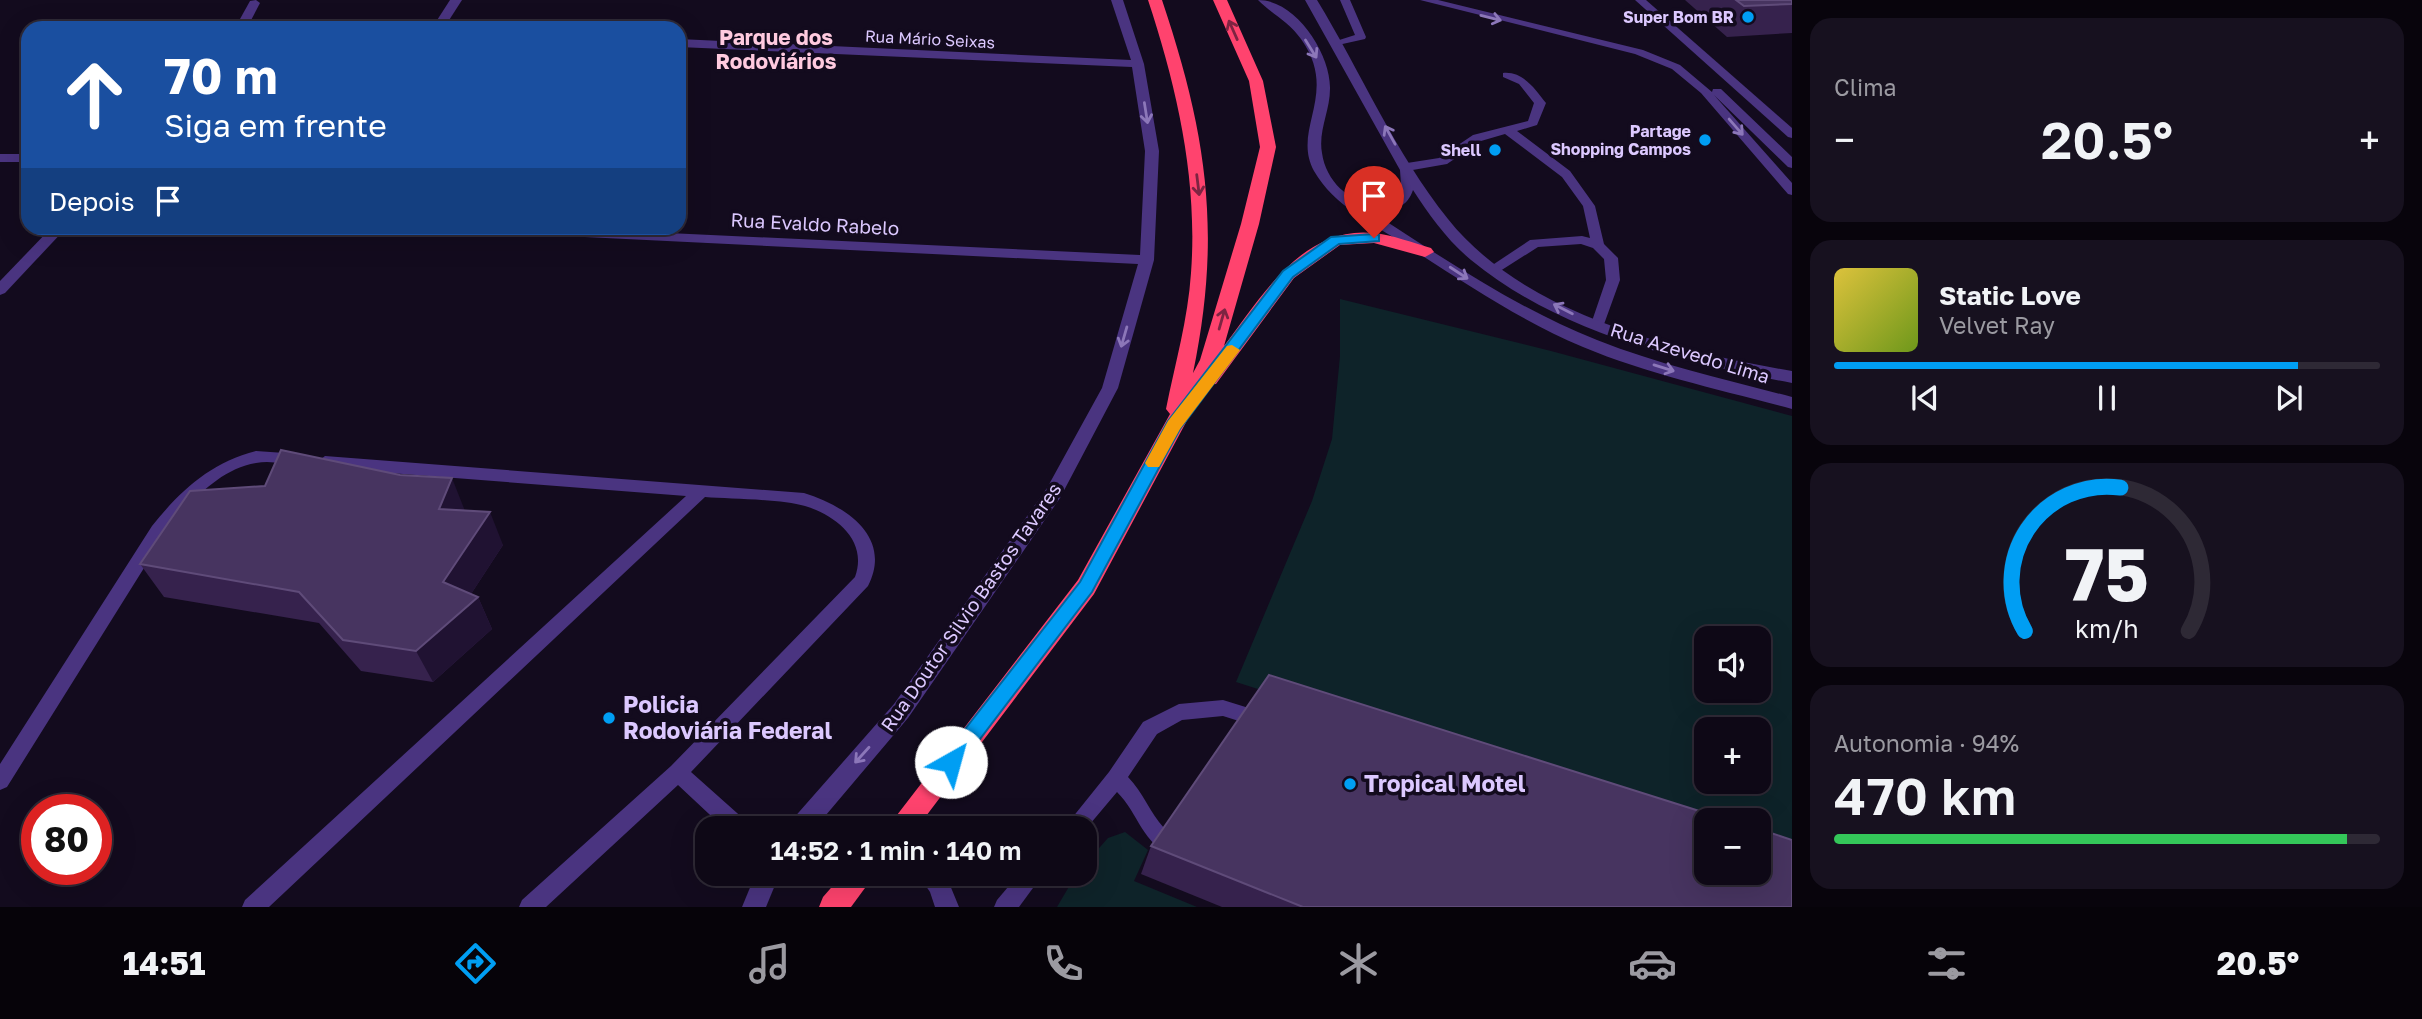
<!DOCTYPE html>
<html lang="pt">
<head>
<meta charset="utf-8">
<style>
	:root { --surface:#0e0816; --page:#17111f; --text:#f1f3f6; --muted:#9b9aa1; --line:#2e2935; --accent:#009ef3 }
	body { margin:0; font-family:"Golos Text",sans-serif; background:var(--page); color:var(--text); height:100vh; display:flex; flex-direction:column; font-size:26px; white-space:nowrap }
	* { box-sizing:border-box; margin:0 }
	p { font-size:23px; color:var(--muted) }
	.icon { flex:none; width:38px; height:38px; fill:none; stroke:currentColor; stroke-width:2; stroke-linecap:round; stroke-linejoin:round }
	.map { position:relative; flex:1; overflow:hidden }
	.sheet { display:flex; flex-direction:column; gap:18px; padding:18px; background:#08040c; width:630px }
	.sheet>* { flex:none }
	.hud { position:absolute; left:21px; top:21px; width:665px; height:214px; border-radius:21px; box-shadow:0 7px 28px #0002,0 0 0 2px var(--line); background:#1a4fa0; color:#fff; overflow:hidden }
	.tools { position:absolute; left:1694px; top:626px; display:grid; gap:14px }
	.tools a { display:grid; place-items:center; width:77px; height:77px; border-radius:14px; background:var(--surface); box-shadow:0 7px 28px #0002,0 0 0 2px var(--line); font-size:35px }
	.speed { position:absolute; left:21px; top:794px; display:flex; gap:14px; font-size:35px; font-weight:700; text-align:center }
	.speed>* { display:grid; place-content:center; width:91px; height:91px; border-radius:50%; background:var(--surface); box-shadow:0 7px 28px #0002,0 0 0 2px var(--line); line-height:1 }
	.speed .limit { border:10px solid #d22; background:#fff; color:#111 }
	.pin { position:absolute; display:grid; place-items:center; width:60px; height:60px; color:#fff; margin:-72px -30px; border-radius:50% 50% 50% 0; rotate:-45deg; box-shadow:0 0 7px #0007 }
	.pin .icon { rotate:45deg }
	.me { position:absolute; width:77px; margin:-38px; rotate:38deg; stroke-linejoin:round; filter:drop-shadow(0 0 5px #0008) }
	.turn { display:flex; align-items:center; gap:24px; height:147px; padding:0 28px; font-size:32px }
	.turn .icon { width:91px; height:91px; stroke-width:2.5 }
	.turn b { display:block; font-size:49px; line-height:60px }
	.then { display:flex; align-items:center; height:66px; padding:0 28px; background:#0003; gap:14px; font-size:26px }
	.big { font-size:52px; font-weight:600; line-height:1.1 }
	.sheet .tile { flex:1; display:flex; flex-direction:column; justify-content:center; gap:10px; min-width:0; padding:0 24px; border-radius:21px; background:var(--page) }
	.sheet .dial { align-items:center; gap:0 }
	.dial svg { height:182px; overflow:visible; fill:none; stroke:var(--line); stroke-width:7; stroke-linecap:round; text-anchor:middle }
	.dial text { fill:var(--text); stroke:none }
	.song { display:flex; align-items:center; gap:21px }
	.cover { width:84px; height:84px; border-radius:10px; background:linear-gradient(135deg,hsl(50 70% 55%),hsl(80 70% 35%)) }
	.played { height:7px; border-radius:4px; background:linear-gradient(90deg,var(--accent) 85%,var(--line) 85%) }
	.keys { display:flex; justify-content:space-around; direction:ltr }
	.heat { display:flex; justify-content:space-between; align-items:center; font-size:38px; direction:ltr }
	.charge { height:10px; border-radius:5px; background:linear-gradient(90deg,#34c759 94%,var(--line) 0) }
	.trip { position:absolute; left:695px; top:816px; width:402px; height:70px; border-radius:21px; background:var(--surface); box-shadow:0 7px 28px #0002,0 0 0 2px var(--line); font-weight:600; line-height:70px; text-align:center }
	.dock { display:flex; height:112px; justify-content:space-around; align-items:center; background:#060309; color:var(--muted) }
	.dock .icon { width:49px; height:49px }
	.dock .active { color:var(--accent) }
	.dock b { font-size:32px; color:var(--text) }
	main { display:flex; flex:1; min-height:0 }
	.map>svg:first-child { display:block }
</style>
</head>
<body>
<main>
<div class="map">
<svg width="1792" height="907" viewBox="0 0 1792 907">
	<rect width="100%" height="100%" fill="#130b1e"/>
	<!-- green -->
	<g fill="#0e2329" fill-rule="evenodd">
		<path d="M1340,299L1551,351L1792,416V860L1759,849V821H1706V833L1236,682L1312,501L1332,439L1340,356ZM1706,639H1759V691H1706ZM1706,730H1759V782H1706Z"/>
		<path d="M1125,832L1148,850L1134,881L1197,907H1057L1077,873H1085V864L1108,838Z"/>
	</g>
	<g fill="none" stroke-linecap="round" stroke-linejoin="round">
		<!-- lane -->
		<g fill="#4a3480" fill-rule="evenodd">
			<path d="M1340,0H1350L1366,37L1365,39L1338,45L1333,42L1355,35Z"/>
			<path d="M1420,0H1438L1643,50L1680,65L1712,92L1713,89H1721L1792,157V168L1788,167L1714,95L1792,183V195L1788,194L1701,93L1672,69L1635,54Z"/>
			<path d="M1635,0H1646L1792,128V138L1788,137Z"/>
			<path d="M1503,73C1523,71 1535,89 1546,103L1537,125L1517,131L1570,171L1595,206L1604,244L1618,258L1620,280L1603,327H1593L1591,324L1606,280L1604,259L1593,248L1581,244L1538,247L1497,273L1492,274L1485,270L1530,240L1582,236L1590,238L1583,206L1562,177L1505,134L1481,141L1447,164L1407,171L1401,167L1407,163L1439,158L1473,135L1528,121L1534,103L1519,84L1503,77Z"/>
			<path d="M256,451L299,454L307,460L299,466C285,464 270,460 256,463C216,470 187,506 164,536L7,787L0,790V764L152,526C181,490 210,463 256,451Z"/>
			<path d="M325,456L804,493C846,506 893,537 868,586L691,772L746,821L749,828H724L678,785L546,907H519L522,900L671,766L855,577C868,541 837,516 805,506C782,499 731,499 705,497L269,907H242L245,900L686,496L325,468L317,462Z"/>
			<path d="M1223,700L1268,714L1271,720L1268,726L1261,728L1223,716L1182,720L1157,734L1128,777C1143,792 1150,813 1164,828C1172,835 1180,837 1184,847L1181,854L1174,857C1142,844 1139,814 1117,792L1085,830V828H1064L1109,772L1143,722L1179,704Z"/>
			<path d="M1020,873H1044L1019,907H994L997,900Z"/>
		</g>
		<!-- street -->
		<g fill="#4a3480" fill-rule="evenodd">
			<path d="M256,0L260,3L247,28H235L250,1Z"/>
			<path d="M450,0H462L444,28H432Z"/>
			<path d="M1111,0H1123L1144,64L1159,151L1154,260L1118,388L1060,498L908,718L815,828H789L792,820L894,704L1047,488L1102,388L1138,264L481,232L474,228H562L1140,255L1145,151L1132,67L679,47V39L1131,60Z"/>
			<path d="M1258,0C1296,0 1331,54 1330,89C1330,111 1318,131 1322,153C1327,189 1364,215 1397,197L1401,185L1400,170L1305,0H1317C1361,72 1395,153 1448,219C1524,315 1677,351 1792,371V383C1681,362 1560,333 1471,260C1448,241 1429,215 1413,190C1406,211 1388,212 1369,210C1441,257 1516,308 1597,340C1660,365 1727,380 1792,397V409C1722,390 1650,375 1583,347C1519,320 1462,281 1404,244C1372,223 1334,206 1314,171C1291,129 1340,94 1301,39C1289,22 1272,14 1258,0Z"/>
			<rect x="0" y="154" width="28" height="8"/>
			<path d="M51,228H66L5,293L0,295V281Z"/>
			<path d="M756,873H780L766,907H742Z"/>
			<path d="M917,873H945L959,907H935L930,892Z"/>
		</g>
		<!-- highway -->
		<g fill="#ff436e" fill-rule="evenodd">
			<path d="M1148,0H1162C1207,134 1222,233 1193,373L1200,360L1241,224L1260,147L1249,81L1213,0H1227L1263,81L1276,147L1259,224L1224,346C1262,296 1303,225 1374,233C1393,235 1413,243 1431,248L1434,252L1425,257L1374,243L1340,245L1294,278L1216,384L1206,385L1094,594L917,828H887L1078,580L1170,414L1166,409C1175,364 1188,319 1191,273C1198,179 1177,88 1148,0Z"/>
			<path d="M844,873H876L851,907H819L823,897Z"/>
		</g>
	</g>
	<!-- wall -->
	<g fill="#36224d">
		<path d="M1685,0H1792V33L1727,37Z"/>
		<path d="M465,511L503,545L471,594L478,597L492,629L433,682L361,671L319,623L164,597L140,564Z"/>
		<path d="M1151,846L1792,907H1222L1141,874Z"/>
	</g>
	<!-- shaded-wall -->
	<g fill="#201232">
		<path d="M452,478L465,511L439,509Z"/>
		<path d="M490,512L503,545L458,614L443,582Z"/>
		<path d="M478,597L492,629L433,682L416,651Z"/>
	</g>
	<!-- building -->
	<g fill="#473460" stroke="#5f4b79" stroke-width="2">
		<path d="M1736,0H1792V4L1744,6Z"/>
		<path d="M281,450L400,475L452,478L439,509L490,512L443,582L478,597L416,651L343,640L299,592L140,564L190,491L265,486Z"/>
		<path d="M1269,675L1731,821H1706V873H1759V829L1792,840V907H1303L1151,846Z"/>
	</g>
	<!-- one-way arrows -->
	<defs><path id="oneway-shaft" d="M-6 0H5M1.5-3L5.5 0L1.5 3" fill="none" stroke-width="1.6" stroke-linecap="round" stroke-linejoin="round" transform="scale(1.75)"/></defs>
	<g stroke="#8c77b9">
		<use href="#oneway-shaft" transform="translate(1491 18) rotate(14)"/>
		<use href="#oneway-shaft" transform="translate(1311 49) rotate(58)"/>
		<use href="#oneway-shaft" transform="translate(1146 113) rotate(81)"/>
		<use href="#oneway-shaft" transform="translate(1736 127) rotate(49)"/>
		<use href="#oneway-shaft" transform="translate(1390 135) rotate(-119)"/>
		<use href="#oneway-shaft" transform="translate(1459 273) rotate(33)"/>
		<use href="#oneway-shaft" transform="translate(1563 309) rotate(-153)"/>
		<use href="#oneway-shaft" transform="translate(1124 337) rotate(106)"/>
		<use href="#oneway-shaft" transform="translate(1664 368) rotate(17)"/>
		<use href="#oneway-shaft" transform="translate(862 755) rotate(132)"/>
	</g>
	<g stroke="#7d2442">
		<use href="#oneway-shaft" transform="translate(1233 30) rotate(-114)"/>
		<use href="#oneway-shaft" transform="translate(1198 185) rotate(83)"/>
		<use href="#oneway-shaft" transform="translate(1222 319) rotate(-74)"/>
	</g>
	<!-- route -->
	<path fill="#009ef3" stroke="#00679e" stroke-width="2" d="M1374,234L1379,235V241L1339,244L1293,277L1180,429L1092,592L958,768L951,771L944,768L941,762L944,756L1080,582L1168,421L1283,271L1331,237Z"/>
	<!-- slow -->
	<path fill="#f59e0b" d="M1232,345L1240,350L1180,429L1159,467H1148L1145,463L1168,421L1227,346Z"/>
	<!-- markers -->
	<g fill="#009ef3" stroke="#130b1e" stroke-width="2.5">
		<circle cx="1748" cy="17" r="7"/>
		<circle cx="1705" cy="140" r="7"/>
		<circle cx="1495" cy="150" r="7"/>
		<circle cx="609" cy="718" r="7"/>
		<circle cx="1350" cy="784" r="7"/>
	</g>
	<g text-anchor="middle" stroke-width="7" stroke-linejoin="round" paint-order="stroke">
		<!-- far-poi labels -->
		<g font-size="16" font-weight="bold" fill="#dcc8ff" stroke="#130b1e" text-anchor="end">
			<text x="1734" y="23">Super Bom BR</text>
			<text x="1691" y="137">Partage<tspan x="1691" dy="18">Shopping Campos</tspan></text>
			<text x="1481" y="156">Shell</text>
		</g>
		<!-- far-street labels -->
		<g font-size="16" fill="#dcc8ff" stroke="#130b1e">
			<text transform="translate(930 39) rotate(3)" y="6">Rua Mário Seixas</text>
		</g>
		<!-- street labels -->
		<g font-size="19" fill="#dcc8ff" stroke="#130b1e">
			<text transform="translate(815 224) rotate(3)" y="7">Rua Evaldo Rabelo</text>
			<text transform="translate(1690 353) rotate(17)" y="7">Rua Azevedo Lima</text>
			<text transform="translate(971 607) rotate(-55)" y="7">Rua Doutor Silvio Bastos Tavares</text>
		</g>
		<!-- far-district labels -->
		<g font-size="21" font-weight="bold" fill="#ffcadf" stroke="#130b1e">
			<text x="776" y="45">Parque dos<tspan x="776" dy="24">Rodoviários</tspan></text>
		</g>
		<!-- near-poi labels -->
		<g font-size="23" font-weight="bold" fill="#dcc8ff" stroke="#130b1e" text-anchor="start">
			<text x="623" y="713">Policia<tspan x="623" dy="26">Rodoviária Federal</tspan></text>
			<text x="1364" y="792">Tropical Motel</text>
		</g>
	</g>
</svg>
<div class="tools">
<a><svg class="icon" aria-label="sound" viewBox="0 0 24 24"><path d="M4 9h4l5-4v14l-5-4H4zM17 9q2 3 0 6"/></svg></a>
<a>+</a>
<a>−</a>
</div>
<div class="speed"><div class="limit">80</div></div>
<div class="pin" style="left:1374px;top:238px;background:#d93025"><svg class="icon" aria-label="arrive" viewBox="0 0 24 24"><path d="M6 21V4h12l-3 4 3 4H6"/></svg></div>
<svg class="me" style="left:951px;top:762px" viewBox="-20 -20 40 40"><circle r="19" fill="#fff"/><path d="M0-13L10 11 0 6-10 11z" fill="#009ef3"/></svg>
<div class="trip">14:52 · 1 min · 140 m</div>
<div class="hud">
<div class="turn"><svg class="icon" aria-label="ahead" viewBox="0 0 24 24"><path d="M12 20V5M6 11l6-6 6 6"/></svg><div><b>70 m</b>Siga em frente</div></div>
<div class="then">Depois<svg class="icon" aria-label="arrive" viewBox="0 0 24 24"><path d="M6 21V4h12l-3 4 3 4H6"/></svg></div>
</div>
</div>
<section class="sheet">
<div class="tile"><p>Clima</p>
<div class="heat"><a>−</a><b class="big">20.5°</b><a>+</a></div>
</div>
<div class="tile">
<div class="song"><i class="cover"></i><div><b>Static Love</b><p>Velvet Ray</p></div></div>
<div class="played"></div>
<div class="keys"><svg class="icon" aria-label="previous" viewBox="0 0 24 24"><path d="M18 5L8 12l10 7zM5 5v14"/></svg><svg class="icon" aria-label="pause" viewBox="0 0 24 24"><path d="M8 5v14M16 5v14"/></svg><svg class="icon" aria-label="next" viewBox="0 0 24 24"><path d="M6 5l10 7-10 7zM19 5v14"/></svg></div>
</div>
<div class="tile dial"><svg viewBox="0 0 100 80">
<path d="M14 69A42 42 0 1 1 86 69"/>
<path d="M14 69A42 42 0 0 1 56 6" stroke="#009ef3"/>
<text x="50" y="56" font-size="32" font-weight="700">75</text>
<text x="50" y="72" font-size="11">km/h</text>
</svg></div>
<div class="tile"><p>Autonomia · 94%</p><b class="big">470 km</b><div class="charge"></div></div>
</section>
</main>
<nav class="dock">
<b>14:51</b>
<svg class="icon active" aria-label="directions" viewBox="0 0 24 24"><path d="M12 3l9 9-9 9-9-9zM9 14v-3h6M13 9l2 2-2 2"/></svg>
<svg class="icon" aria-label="music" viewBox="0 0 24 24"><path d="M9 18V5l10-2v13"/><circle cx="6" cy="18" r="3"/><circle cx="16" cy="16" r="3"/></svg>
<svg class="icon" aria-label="phone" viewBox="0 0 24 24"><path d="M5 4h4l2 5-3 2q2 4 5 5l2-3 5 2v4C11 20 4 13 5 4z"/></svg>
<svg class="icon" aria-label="climate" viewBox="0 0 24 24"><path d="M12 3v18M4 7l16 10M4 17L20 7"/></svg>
<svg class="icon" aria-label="car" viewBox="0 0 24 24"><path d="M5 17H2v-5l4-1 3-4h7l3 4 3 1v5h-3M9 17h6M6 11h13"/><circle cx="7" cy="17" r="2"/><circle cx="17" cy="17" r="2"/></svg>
<svg class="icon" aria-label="filters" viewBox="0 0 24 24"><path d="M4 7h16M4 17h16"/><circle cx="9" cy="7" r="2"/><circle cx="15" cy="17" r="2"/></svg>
<b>20.5°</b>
</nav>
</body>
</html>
